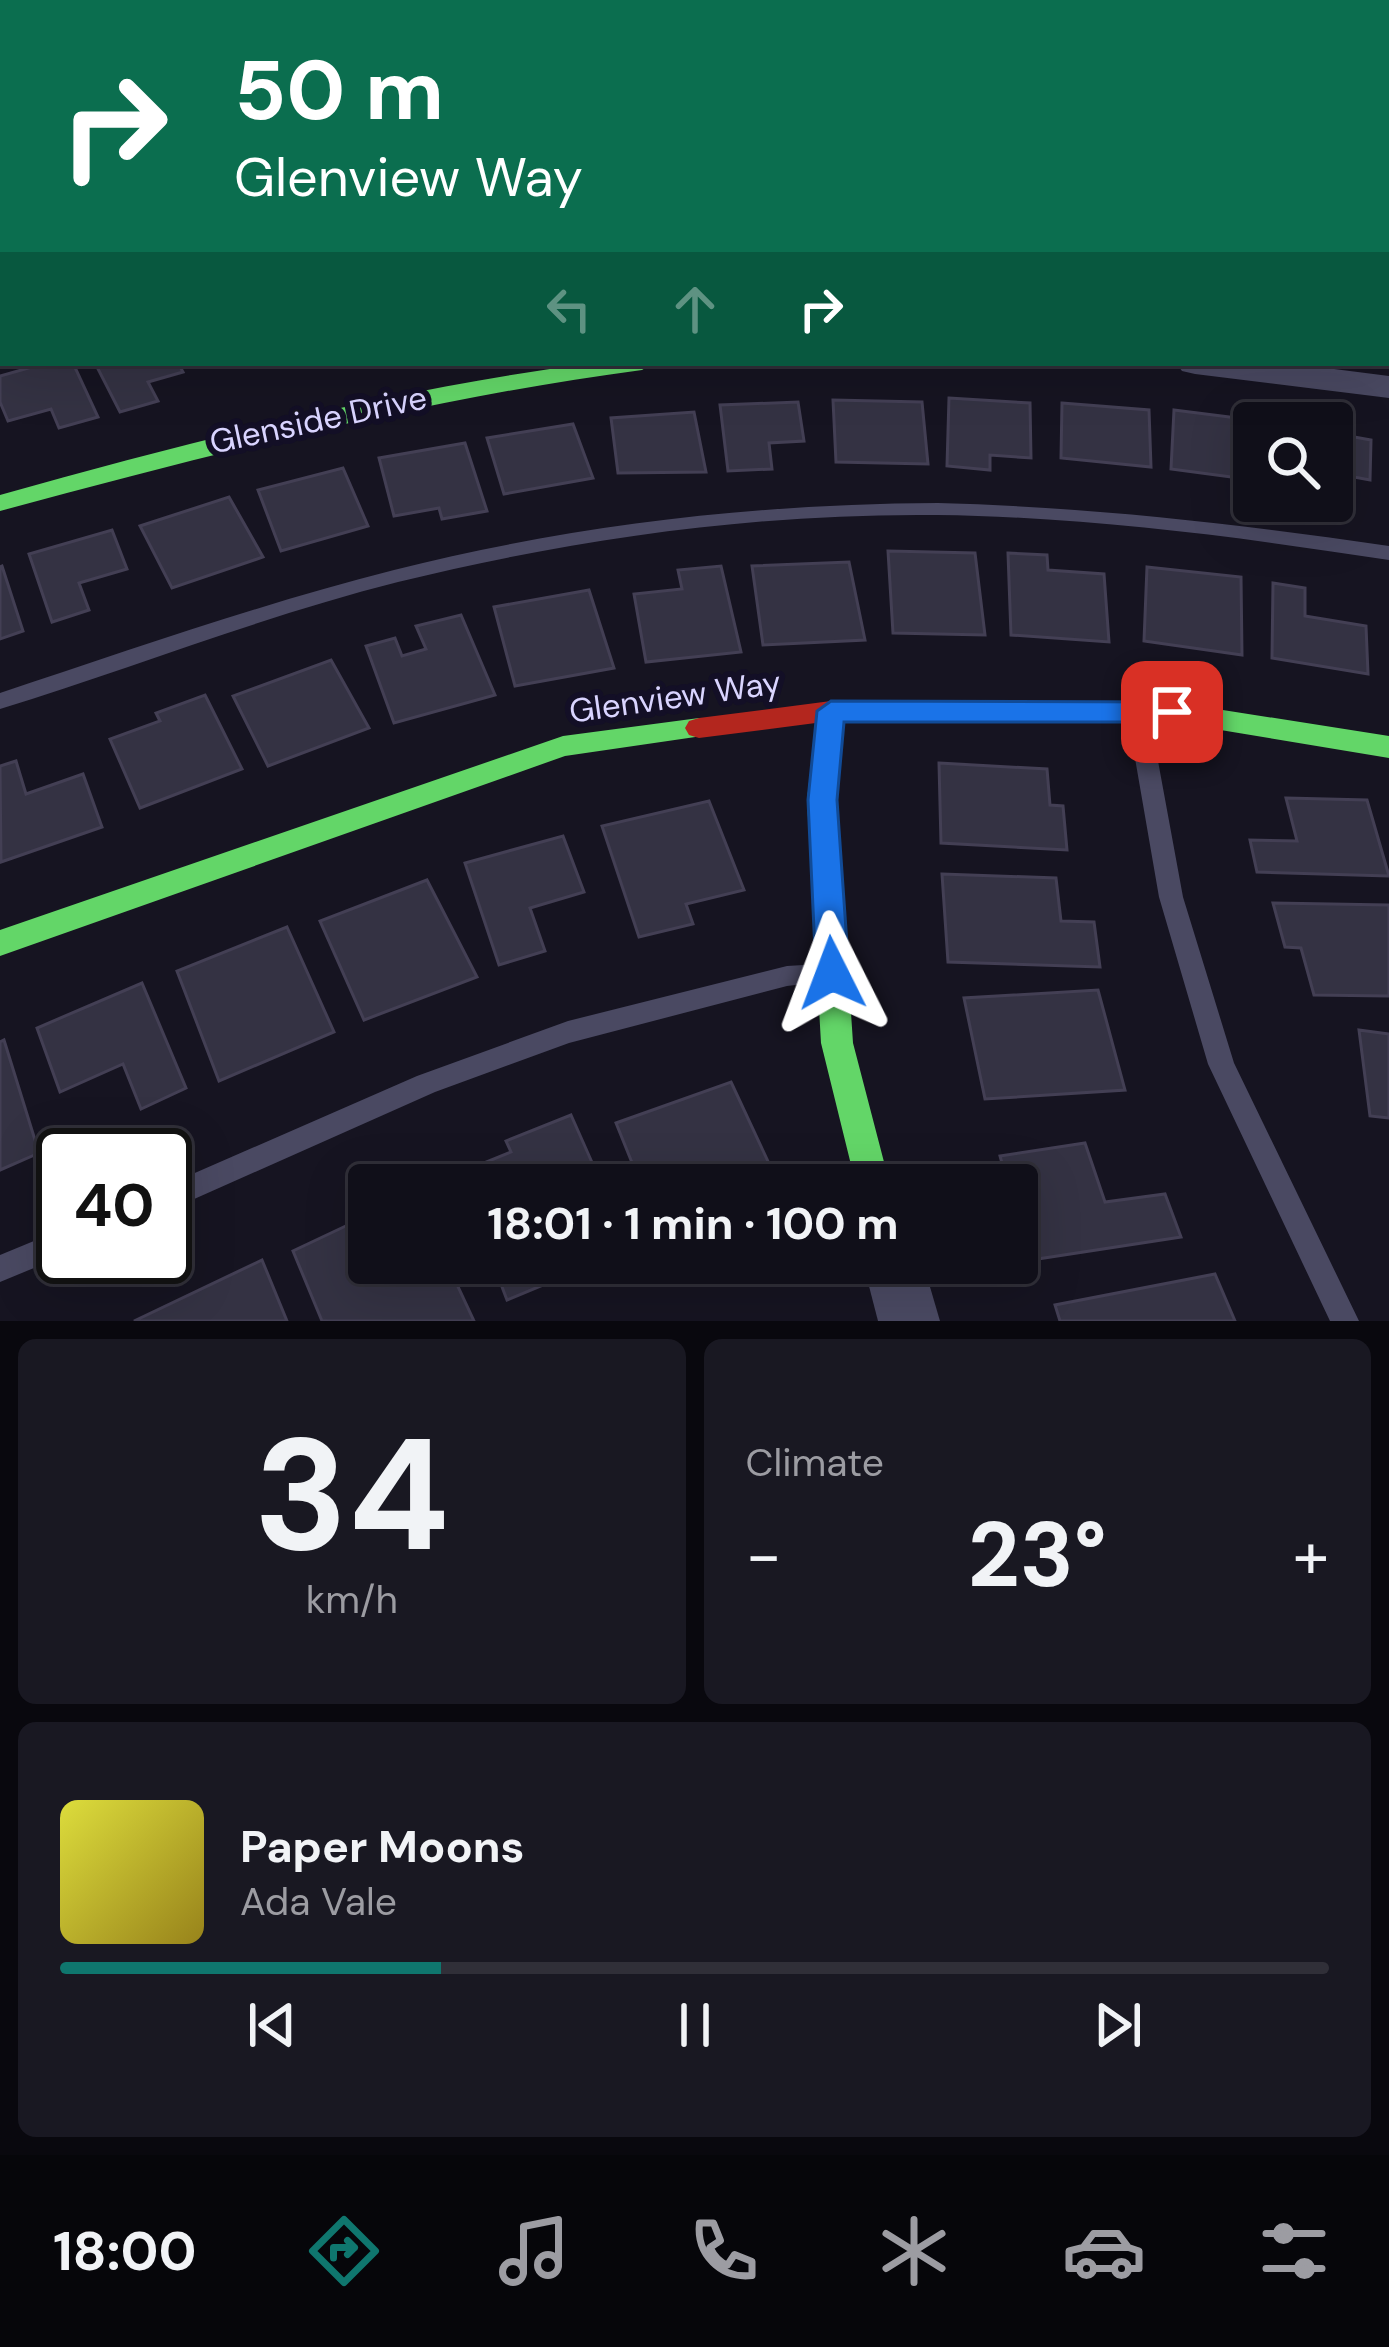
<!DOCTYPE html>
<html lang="en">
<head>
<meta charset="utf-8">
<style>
	:root { --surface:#100f19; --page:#191822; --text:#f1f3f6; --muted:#9c9ca2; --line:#302f38; --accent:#0f766e }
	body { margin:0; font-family:"DM Sans",sans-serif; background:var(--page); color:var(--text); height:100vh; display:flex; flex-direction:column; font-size:45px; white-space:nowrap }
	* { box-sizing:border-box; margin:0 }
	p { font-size:39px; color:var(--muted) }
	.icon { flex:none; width:66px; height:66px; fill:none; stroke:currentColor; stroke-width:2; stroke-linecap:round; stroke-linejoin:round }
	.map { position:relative; height:1321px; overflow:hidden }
	.side { display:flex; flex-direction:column; gap:18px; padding:18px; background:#09080e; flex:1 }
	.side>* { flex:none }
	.hud { position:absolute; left:0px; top:0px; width:1389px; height:366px; box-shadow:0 12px 48px #0002,0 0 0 3px var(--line); background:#0b6e4f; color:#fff; overflow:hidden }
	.fabs { position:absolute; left:1233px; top:402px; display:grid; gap:24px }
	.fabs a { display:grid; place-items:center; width:120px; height:120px; border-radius:12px; background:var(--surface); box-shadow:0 12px 48px #0002,0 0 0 3px var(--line); font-size:60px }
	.speed { position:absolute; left:36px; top:1128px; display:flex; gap:24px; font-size:60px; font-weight:700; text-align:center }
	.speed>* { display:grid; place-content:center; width:156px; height:156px; border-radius:50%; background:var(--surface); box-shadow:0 12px 48px #0002,0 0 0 3px var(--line); line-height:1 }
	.speed .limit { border:6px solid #111; border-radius:18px; background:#fff; color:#111 }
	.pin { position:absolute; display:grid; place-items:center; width:102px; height:102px; color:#fff; margin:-51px; border-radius:24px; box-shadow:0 6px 18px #0006 }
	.me { position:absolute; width:132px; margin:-66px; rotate:357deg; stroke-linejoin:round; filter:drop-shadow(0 0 9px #0008) }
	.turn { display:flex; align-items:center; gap:42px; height:252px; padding:0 36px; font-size:54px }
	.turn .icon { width:156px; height:156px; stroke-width:2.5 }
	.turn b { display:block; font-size:84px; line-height:102px }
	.lanes { display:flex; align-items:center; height:114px; padding:0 36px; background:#0003; justify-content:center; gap:60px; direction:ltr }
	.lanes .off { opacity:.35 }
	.big { font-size:90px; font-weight:700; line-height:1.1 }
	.side .card { flex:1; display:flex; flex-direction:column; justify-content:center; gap:18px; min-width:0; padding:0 42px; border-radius:18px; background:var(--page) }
	.side .dial { align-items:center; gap:0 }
	.dial b { font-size:156px; line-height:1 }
	.song { display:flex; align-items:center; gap:36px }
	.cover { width:144px; height:144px; border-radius:18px; background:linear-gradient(135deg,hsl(60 70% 55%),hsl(50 70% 35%)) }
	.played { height:12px; border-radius:6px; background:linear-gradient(90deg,var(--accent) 30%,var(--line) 30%) }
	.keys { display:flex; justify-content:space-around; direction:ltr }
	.heat { display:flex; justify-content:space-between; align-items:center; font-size:66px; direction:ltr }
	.side .tiles { flex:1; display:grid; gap:18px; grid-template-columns:1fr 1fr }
	.card:last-child { grid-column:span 2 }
	.trip { position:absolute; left:348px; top:1164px; width:690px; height:120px; border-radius:12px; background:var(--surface); box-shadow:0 12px 48px #0002,0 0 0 3px var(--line); font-weight:700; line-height:120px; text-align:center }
	.tabs { display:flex; height:192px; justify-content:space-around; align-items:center; background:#06060a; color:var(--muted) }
	.tabs .icon { width:84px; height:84px }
	.tabs .current { color:var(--accent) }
	.tabs b { font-size:54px; color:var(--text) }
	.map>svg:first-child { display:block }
</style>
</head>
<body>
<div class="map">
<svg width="1389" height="1321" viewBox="0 0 1389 1321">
	<rect width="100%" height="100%" fill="#161421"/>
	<!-- building -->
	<g fill="#343243" stroke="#433f54" stroke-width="3">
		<path d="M46,363H73L98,417L59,428L51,409L8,421L0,402V376Z"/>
		<path d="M95,363H178L183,372L148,382L158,401L120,412Z"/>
		<path d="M949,398L1030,403L1031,458L990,455V470L947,466Z"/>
		<path d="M833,400L922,402L928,464L836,462Z"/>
		<path d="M798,402L804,441L769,443L772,469L728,471L720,405Z"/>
		<path d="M1062,403L1149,410L1151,467L1061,458Z"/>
		<path d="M1174,410L1261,421L1254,423V480L1171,469Z"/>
		<path d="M694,412L706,472L618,473L611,418Z"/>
		<path d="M573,424L593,478L504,494L487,438Z"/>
		<path d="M1332,433L1371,440L1370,480L1332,473Z"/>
		<path d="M465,443L487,511L442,519L439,508L394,516L379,458Z"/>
		<path d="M343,468L368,526L281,551L258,490Z"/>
		<path d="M229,497L263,557L172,588L140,526Z"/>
		<path d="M112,530L127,569L79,583L89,610L52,622L29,554Z"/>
		<path d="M888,551L975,553L985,635L893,633Z"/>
		<path d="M1008,553L1047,555L1048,570L1104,574L1109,642L1011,635Z"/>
		<path d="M849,562L865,640L763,645L752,566Z"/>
		<path d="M2,566L23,631L0,639V567Z"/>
		<path d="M721,566L741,652L646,662L634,594L682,589L678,570Z"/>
		<path d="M1147,567L1241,577L1242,655L1144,641Z"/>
		<path d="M1273,583L1305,588V616L1366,626L1368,674L1272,658Z"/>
		<path d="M589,590L614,668L515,686L494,607Z"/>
		<path d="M461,615L495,695L394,723L366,646L395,638L402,656L426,649L416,626Z"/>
		<path d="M331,660L369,728L268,766L233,696Z"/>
		<path d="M205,695L242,769L140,808L110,739L160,721L156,713Z"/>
		<path d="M16,761L26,794L83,774L102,827L1,862L0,766Z"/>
		<path d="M939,763L1047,769L1050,805L1063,806L1067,850L941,843Z"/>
		<path d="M1286,798L1367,800L1389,876L1257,872L1250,840L1297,841Z"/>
		<path d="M709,801L744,890L686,904L693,924L639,937L602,826Z"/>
		<path d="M563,836L584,892L530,908L545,951L499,965L465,863Z"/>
		<path d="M942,874L1056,878L1061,921L1094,922L1100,967L948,962Z"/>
		<path d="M427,880L477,977L364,1020L320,921Z"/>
		<path d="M1273,903L1389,905V996L1314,995L1301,948L1285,947Z"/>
		<path d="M287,927L334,1032L219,1081L177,971Z"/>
		<path d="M142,983L186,1088L141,1109L123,1064L60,1092L37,1028Z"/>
		<path d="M1098,990L1125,1090L985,1099L964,998Z"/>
		<path d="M1359,1030L1389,1034V1118L1370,1116Z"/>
		<path d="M4,1040L39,1153L0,1170V1042Z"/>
		<path d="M731,1082L779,1185H641L616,1123Z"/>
		<path d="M571,1115L602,1185H464L459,1173L511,1152L506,1141Z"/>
		<path d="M1085,1143L1105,1202L1165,1194L1181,1237L1031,1260L1017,1214V1185H1008L1000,1156Z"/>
		<path d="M369,1215V1263H447L474,1321H322L293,1251Z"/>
		<path d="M262,1260L287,1321H134Z"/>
		<path d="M493,1263H596L507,1300Z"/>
		<path d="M1215,1274L1235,1321H1060L1055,1305Z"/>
	</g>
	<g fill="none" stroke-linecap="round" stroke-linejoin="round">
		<!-- lane -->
		<g fill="#4a4962" fill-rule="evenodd">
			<path d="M532,0H556L553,3H529Z"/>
			<rect x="0" y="118" width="3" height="8"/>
			<path d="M938,503C1090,507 1239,524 1389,546V560C1239,537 1089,517 937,515C756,513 574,539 398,582C263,616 133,668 0,709V693C130,650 260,604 394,570C572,525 754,504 938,503Z"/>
			<path d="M1138,704L1146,706L1149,712L1183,897L1234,1063L1359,1321H1330L1208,1064L1159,897L1127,712L1130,706Z"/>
			<path d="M820,964L829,967L832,974L829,981L787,986L569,1043L435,1092L165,1212V1186L417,1076L568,1021L787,966Z"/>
			<path d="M63,1229V1256L0,1282V1255Z"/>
		</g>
		<!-- street -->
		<g fill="#4a4962" fill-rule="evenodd">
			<path d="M664,0H694L696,3H666Z"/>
			<path d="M3,211V231L0,232V212Z"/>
			<path d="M1176,363H1287L1389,376V398L1195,374L1182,371Z"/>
			<path d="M863,1263H923L940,1321H878Z"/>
		</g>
		<!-- fast -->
		<g fill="#63d668" fill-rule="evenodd">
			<path d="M592,363H653L642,370C423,399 213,454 0,511V495C195,440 391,390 592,363Z"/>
			<path d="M831,701L841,704L845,711L837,800L853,1043L890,1185H856L821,1043L807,800L817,711L821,704Z"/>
			<path d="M997,701L1172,702L1389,736V758L1172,722L997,721L987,718L983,711L987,704Z"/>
			<path d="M699,718L709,721L713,728L709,735L565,756L0,956V930L563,736Z"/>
		</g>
		<!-- jam -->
		<path fill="#b3261e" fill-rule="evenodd" d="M831,701H997L1007,704L1011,711L1007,718L997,721H831L699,738L689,735L685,728L689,721L699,718Z"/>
	</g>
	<!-- route -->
	<path fill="#1a73e8" stroke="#114b97" stroke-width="3" d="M831,701L1172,702L1186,712L1172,722H844L837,800L849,973L844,982L832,986L821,982L816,973L808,800L817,711Z"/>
	<g text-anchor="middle" stroke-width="12" stroke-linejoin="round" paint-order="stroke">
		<!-- street labels -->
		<g font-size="33" fill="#d9d4ff" stroke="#130f26">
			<text transform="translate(318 419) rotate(-12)" y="12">Glenside Drive</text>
			<text transform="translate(675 696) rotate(-8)" y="12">Glenview Way</text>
		</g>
	</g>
</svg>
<div class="fabs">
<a><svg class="icon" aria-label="search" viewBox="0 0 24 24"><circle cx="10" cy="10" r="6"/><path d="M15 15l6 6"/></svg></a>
</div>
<div class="speed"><div class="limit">40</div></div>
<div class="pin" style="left:1172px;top:712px;background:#d93025"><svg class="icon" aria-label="arrive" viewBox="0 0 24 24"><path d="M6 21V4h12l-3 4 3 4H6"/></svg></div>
<svg class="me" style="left:832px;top:973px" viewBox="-20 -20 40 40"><path d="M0-17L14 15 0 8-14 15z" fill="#1a73e8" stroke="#fff" stroke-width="4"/></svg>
<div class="trip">18:01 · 1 min · 100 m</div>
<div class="hud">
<div class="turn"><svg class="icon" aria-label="right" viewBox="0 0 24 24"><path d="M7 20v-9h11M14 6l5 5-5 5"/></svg><div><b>50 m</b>Glenview Way</div></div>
<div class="lanes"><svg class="icon off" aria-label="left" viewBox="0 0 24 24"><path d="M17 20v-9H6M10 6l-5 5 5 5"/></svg><svg class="icon off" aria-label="ahead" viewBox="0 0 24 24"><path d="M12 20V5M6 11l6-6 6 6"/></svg><svg class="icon" aria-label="right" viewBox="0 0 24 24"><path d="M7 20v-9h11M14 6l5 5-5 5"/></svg></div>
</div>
</div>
<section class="side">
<div class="tiles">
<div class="card dial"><b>34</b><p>km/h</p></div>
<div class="card"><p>Climate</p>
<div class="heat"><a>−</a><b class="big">23°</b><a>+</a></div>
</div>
<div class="card">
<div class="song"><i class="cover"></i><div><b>Paper Moons</b><p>Ada Vale</p></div></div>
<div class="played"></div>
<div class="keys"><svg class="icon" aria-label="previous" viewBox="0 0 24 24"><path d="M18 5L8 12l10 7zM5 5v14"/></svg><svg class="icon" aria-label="pause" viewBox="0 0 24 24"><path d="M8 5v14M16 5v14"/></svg><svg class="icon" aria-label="next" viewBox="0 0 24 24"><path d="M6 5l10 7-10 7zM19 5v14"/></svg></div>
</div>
</div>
</section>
<nav class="tabs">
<b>18:00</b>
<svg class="icon current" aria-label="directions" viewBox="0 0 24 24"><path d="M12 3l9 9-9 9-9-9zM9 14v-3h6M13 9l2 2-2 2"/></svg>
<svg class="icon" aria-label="music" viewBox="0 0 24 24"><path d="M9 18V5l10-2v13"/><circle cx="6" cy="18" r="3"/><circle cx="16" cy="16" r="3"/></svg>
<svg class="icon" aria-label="phone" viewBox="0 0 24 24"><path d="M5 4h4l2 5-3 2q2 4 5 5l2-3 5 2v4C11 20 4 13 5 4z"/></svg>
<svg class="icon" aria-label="climate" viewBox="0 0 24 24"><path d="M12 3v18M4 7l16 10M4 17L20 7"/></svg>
<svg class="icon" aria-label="car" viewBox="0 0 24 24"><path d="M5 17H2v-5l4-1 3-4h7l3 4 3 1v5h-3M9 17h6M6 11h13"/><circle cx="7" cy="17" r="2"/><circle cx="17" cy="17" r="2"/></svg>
<svg class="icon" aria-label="filters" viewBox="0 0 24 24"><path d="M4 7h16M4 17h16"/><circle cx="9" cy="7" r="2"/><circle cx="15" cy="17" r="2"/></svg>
</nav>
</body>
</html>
